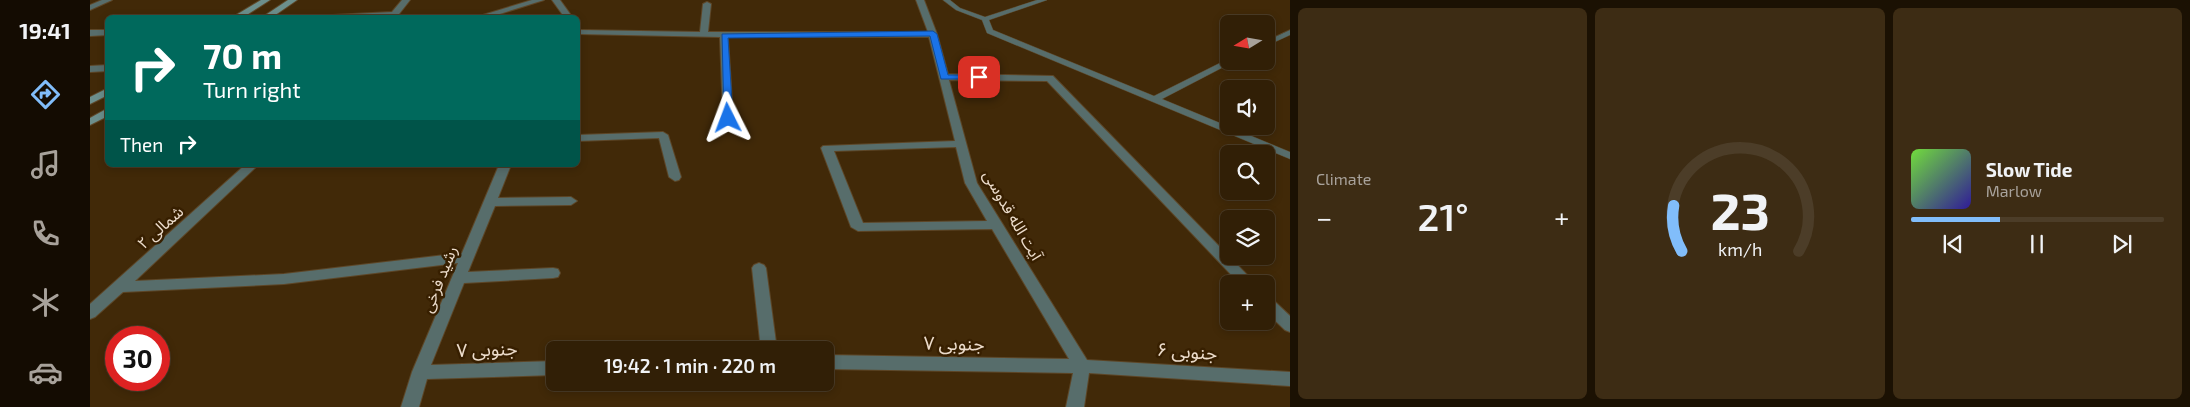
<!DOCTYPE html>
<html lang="en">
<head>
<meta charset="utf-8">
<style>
	:root { --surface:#311f06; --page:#3d2c14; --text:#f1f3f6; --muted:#a8a29b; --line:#4c3d28; --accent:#81bdfa }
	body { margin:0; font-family:"Exo 2","Noto Sans Arabic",sans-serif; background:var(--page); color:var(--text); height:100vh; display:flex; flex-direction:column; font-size:19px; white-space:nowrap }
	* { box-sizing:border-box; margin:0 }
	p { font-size:16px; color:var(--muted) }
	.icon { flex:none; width:28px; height:28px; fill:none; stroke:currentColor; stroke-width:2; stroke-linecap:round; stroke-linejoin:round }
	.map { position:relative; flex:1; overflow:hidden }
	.side { display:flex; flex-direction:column; gap:8px; padding:8px; background:#1b1103; width:900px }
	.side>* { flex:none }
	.guide { position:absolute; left:15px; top:15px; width:475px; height:152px; border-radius:8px; box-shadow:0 2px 8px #0003,0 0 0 1px var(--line); background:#00695c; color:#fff; overflow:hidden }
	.needle { width:32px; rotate:259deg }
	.controls { position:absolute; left:1130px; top:15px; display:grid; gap:10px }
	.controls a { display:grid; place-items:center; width:55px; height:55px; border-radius:8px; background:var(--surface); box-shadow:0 2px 8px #0003,0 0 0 1px var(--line); font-size:25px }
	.speed { position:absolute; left:15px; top:326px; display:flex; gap:10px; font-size:25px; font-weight:700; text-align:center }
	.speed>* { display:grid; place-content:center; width:65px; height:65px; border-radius:50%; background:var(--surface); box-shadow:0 2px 8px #0003,0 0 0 1px var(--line); line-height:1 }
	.speed .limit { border:8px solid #d22; background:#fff; color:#111 }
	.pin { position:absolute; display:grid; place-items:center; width:42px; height:42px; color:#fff; margin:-21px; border-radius:10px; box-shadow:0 2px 8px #0006 }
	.me { position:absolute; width:55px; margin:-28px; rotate:357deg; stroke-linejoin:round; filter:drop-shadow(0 0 4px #0008) }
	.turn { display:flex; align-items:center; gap:18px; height:105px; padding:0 15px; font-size:22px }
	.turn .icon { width:65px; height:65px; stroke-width:2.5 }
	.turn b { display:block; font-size:35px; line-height:42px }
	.then { display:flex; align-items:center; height:48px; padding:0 15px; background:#0003; gap:10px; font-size:19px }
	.big { font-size:38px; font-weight:600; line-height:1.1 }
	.side .widget { flex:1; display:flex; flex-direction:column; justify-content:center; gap:8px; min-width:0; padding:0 18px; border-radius:8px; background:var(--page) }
	.side .dial { align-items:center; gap:0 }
	.dial svg { height:130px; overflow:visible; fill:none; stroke:var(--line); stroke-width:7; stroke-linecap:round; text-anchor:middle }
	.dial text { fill:var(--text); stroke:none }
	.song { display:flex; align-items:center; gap:15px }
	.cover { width:60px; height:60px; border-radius:8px; background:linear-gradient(135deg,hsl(100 70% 55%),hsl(250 70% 35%)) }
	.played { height:5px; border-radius:2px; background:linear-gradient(90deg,var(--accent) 35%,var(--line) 35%) }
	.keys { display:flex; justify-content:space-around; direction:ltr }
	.heat { display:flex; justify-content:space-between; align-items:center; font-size:28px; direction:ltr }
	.side .tiles { flex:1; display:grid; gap:8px; grid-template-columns:repeat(3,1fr) }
	.trip { position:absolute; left:456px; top:341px; width:288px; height:50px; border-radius:8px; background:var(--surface); box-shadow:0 2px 8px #0003,0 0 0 1px var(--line); font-weight:600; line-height:50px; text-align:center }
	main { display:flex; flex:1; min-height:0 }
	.dock { display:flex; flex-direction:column; width:90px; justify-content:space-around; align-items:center; background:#140c02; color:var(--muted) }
	.dock .icon { width:35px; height:35px }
	.dock .active { color:var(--accent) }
	.dock b { font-size:22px; color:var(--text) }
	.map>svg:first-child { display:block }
</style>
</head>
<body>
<main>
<nav class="dock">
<b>19:41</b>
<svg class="icon active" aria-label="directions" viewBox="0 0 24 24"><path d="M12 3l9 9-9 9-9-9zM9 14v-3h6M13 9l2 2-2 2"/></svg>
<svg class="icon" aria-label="music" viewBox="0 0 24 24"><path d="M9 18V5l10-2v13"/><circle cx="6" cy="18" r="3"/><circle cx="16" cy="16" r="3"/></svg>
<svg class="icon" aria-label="phone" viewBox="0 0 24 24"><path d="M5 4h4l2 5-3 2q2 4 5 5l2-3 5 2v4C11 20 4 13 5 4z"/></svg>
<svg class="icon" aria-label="climate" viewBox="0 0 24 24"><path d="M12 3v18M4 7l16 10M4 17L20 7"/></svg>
<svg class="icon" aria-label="car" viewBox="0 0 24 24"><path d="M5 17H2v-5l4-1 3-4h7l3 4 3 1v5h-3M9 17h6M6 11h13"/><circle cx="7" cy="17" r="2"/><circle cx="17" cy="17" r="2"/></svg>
</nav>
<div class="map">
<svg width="1200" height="407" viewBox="0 0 1200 407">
	<rect width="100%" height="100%" fill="#412908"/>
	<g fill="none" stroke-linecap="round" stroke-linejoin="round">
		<!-- service casing -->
		<g stroke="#5d4627" stroke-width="1">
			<g id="service">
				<path d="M853,0H860L870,8L895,17L947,0H957L899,20L903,30L1064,96L1138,59L1139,61H1145L1072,99L1200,152V159L897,33L892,20L866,10Z"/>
				<path d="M1200,30V35L1176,46V41Z"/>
			</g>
		</g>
		<!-- minor casing -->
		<g stroke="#5d4627" stroke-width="2">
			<g id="minor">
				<path d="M12,0H22L0,10V5Z"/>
				<path d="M312,0H320L309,14L314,18H219L223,16L302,12Z"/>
				<path d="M442,0H454L397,18H383Z"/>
				<path d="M462,0H470L483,18H475Z"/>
				<path d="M826,0H834L847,34L858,74L963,76L1166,284H1150L957,81L859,80L887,183L997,360L1200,372V386L999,373L994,407H976L983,373L735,369V355L979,359L902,229L768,231L761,227L731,148L733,146L865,141L839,37H638L643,118L638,121L633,118L630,37L488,34V30H490L610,32L613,4L617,2L621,4L618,32H838ZM866,147L875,183L897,221L773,223L744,151Z"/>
				<path d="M0,30H18V35L0,36Z"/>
				<path d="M18,65V71L0,72V66Z"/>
				<path d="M573,132L578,135L591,177L589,180L585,181L579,177L569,138L488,141V135Z"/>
				<path d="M155,165H168L45,281L194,274L372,253L409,165H421L408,198L481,197L487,201L481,205L405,206L378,272L463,268L468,269L470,273L468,277L463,278L374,283L341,365L465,361V375L337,379L329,407H311L322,372L368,263L194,284L33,292L5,317L0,319V304Z"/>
				<path d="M669,263L674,265L676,268L687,350H671L662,268L664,265Z"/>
				<path d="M1176,297L1181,298L1200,316V332L1195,330L1176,312Z"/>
			</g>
		</g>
		<!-- secondary casing -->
		<g stroke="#5d4627" stroke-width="2">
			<g id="secondary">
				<path d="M171,0H180L152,18H141Z"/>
				<path d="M198,0H207L181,18H171Z"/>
				<path d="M18,88V95L0,104V97Z"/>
				<path d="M18,108V116L0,125V118Z"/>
			</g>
		</g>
		<!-- service -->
		<use href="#service" fill="#576d6b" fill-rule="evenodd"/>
		<!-- minor -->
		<use href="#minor" fill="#576d6b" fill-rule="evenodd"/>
		<!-- secondary -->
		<use href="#secondary" fill="#6c8f8c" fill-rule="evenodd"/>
	</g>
	<!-- route -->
	<path fill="#1a73e8" stroke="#114b97" d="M843,31L847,34L858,75H892V79H851L840,36L638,38L643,118L638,120L634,118L632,34Z"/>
	<g text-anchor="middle" stroke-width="5" stroke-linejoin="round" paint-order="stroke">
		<!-- street labels -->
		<g font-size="16" fill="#edddcc" stroke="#371f00">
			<text transform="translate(923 215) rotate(60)" y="6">آیت الله قدوسی</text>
			<text transform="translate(70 227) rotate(-42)" y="6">۲ شمالی</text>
			<text transform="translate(349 279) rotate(-68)" y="6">رشید فرخی</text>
		</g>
		<!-- near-street labels -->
		<g font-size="19" fill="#edddcc" stroke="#371f00">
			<text transform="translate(864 343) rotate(1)" y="7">۷ جنوبی</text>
			<text transform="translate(397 349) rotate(-2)" y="7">۷ جنوبی</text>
			<text transform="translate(1097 351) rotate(4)" y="7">۶ جنوبی</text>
		</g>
	</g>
</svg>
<div class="controls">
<a><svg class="needle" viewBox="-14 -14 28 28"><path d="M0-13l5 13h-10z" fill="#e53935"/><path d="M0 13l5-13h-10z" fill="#a8a29b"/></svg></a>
<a><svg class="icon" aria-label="sound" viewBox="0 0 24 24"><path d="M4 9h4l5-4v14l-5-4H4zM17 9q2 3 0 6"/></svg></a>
<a><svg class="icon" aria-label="search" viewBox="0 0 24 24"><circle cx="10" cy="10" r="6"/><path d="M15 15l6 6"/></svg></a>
<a><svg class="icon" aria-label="layers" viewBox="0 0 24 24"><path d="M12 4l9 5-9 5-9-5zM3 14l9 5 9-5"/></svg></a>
<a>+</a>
</div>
<div class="speed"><div class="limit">30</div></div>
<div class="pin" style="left:889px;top:77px;background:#d93025"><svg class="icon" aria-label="arrive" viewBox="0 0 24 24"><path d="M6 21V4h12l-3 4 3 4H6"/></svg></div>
<svg class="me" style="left:638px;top:118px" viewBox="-20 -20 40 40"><path d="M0-17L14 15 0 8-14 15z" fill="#1a73e8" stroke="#fff" stroke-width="4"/></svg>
<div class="trip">19:42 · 1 min · 220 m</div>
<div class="guide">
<div class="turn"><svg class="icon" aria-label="right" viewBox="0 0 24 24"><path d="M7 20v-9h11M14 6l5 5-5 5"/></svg><div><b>70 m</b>Turn right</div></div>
<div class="then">Then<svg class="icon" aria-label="right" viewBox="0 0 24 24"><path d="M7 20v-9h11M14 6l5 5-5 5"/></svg></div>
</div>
</div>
<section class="side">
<div class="tiles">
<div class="widget"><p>Climate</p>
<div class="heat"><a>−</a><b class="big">21°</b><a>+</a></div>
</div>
<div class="widget dial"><svg viewBox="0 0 100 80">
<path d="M14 69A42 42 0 1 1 86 69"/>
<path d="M14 69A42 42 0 0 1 9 41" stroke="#81bdfa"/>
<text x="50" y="56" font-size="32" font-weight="700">23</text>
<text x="50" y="72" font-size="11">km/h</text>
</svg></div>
<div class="widget">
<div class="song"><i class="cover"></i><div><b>Slow Tide</b><p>Marlow</p></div></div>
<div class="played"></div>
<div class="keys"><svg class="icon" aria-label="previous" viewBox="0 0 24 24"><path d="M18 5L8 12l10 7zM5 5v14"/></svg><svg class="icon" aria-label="pause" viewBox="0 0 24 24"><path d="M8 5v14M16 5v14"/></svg><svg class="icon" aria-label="next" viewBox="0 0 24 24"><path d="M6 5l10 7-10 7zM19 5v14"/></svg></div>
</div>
</div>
</section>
</main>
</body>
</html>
